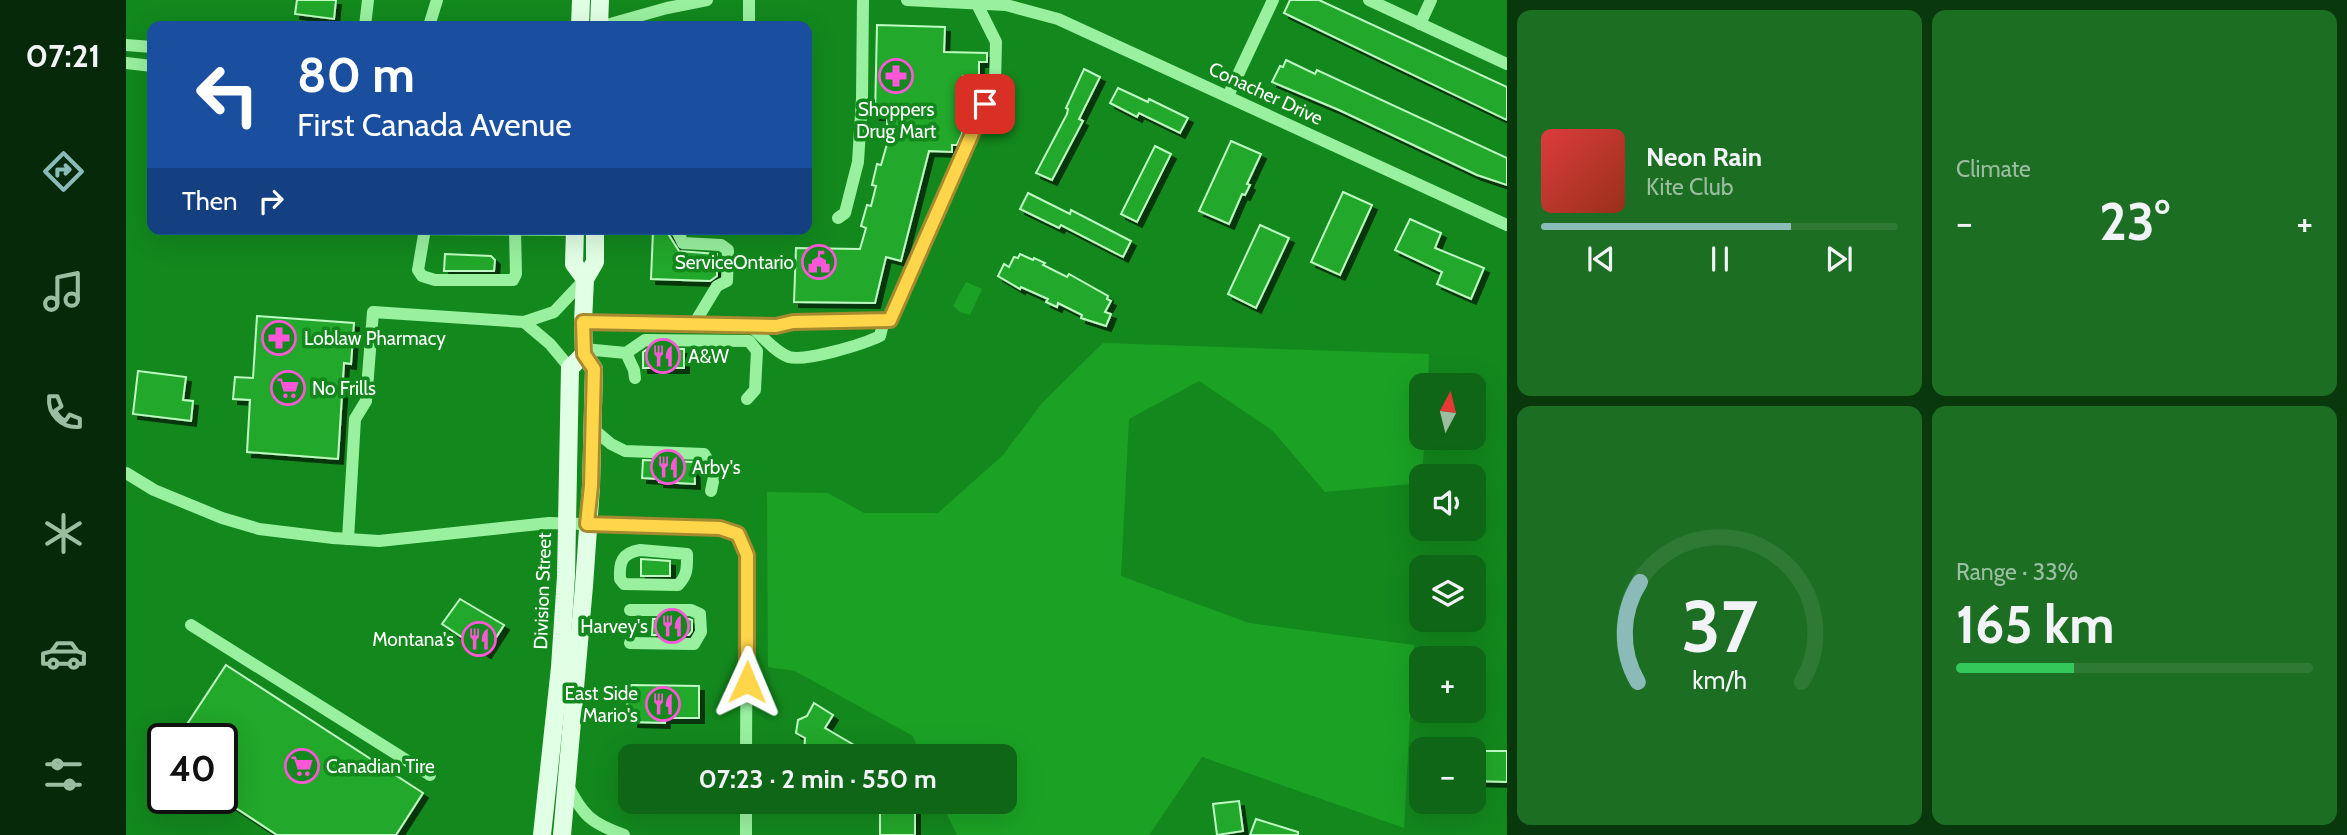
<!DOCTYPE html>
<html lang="en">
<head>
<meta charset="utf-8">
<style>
	:root { --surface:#0e6616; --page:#1c6e23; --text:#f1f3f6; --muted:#9bbda1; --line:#2e7a35; --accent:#8bbbb9 }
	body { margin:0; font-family:Cabin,sans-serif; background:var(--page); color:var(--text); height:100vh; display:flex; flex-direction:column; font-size:26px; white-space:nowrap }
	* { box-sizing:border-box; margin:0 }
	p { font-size:23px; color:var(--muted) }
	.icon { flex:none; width:38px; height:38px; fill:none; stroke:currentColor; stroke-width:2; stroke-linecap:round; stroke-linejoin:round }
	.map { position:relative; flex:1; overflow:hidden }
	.side { display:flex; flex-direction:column; gap:10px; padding:10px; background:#08380c; width:840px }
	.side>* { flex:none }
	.top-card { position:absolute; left:21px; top:21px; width:665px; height:214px; border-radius:14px; box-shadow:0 7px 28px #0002; background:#1a4fa0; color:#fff; overflow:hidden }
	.needle { width:46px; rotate:7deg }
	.fabs { position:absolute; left:1283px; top:373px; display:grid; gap:14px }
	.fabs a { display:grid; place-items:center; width:77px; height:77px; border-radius:14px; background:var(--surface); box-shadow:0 7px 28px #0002; font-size:35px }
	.speed { position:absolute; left:21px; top:723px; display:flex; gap:14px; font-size:35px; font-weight:700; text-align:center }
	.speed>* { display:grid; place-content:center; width:91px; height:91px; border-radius:50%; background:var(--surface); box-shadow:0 7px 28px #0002; line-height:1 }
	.speed .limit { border:4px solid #111; border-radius:10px; background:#fff; color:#111 }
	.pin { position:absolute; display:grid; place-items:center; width:60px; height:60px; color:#fff; margin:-30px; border-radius:14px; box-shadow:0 4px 10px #0006 }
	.me { position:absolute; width:77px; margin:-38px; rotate:1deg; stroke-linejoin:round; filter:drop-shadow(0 0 5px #0008) }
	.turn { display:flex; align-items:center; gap:24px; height:147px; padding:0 35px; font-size:32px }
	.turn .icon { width:91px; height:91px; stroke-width:2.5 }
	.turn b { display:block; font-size:49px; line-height:60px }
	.then { display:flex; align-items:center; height:66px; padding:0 35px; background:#0003; gap:14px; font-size:26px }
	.big { font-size:52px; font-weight:700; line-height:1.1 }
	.side .widget { flex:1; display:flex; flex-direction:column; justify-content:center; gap:10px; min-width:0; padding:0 24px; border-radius:14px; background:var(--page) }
	.side .dial { align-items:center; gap:0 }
	.dial svg { height:182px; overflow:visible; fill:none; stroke:var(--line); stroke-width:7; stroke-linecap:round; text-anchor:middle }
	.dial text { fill:var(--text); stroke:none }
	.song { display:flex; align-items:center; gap:21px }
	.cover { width:84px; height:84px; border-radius:10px; background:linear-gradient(135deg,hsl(0 70% 55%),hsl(10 70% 35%)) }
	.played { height:7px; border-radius:4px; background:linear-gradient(90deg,var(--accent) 70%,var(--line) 70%) }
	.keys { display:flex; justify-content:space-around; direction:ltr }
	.heat { display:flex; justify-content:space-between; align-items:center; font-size:38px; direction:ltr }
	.charge { height:10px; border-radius:5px; background:linear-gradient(90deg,#34c759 33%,var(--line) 0) }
	.side .tiles { flex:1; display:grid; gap:10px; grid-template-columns:repeat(2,1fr) }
	.trip { position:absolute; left:492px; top:744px; width:399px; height:70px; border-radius:14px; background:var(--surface); box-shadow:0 7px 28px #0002; font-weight:700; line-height:70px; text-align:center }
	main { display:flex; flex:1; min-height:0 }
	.dock { display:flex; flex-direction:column; width:126px; justify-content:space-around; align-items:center; background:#062909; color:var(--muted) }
	.dock .icon { width:49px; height:49px }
	.dock .on { color:var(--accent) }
	.dock b { font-size:32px; color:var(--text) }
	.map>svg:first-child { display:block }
</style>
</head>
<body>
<main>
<nav class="dock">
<b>07:21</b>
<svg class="icon on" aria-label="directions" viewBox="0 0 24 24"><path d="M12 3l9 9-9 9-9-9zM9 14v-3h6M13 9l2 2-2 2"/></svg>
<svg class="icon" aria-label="music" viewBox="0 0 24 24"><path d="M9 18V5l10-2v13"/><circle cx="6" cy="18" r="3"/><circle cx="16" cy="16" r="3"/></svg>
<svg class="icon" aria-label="phone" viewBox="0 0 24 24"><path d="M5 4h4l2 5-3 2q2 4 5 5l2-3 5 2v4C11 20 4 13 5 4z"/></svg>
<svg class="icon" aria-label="climate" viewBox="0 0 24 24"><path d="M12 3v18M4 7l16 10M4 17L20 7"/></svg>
<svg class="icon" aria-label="car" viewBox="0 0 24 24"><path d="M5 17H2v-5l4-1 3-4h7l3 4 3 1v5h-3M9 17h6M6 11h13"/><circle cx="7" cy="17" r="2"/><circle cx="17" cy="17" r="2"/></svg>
<svg class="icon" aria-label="filters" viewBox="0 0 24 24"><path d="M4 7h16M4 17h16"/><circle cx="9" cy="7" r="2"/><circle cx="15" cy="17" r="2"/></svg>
</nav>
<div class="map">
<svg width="1381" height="835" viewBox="0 0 1381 835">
	<defs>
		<filter id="shadow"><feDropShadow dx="5" dy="5" stdDeviation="0" flood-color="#0009"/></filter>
	</defs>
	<rect width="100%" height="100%" fill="#13881d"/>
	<!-- green -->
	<g fill="#1ba225">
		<path d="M840,282L856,289L844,315L834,312L827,306Z"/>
		<path d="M977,343L1303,354L1302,385H1295V438H1299L1295,483L1199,492L1147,431L1073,381L1003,419L995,576L1123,623L1288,645L1278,828L1076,757L1023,835H831L815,802H878V756H795L787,736L669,671L642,667L641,492L702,493L738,513H812L877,455L916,403Z"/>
	</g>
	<!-- building -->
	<g fill="#21a82b" stroke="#bffbc3" stroke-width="2" filter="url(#shadow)">
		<path d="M171,0H210L208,19L169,14Z"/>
		<path d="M1164,0H1193L1381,87V120L1158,13Z"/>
		<path d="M751,25L819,27L818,52L861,53V62H853V77L837,76L836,134L831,145H826V152L803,151L775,261L760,257L749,303L668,302L670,248L734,249L740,228L735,226L741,205L745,206L750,186L746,185L751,164L755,165L761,144V115H749Z"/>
		<path d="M1160,60L1189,74L1191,70L1381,158V185L1351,175L1213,110L1146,82L1154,66L1157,67Z"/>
		<path d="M958,69L974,77L953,119L957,121L926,180L910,173L941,114L942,109L940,108Z"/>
		<path d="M992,88L1022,102L1023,99L1062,118L1054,133L1013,113L1011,117L984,103Z"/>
		<path d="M1105,141L1135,154L1121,184L1124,185L1119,195L1116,194L1103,224L1073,211Z"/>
		<path d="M1029,146L1045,154L1011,222L995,214Z"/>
		<path d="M1217,192L1246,205L1214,275L1185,262Z"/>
		<path d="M902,193L944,214L945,210L1005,241L997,257L935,225L933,228L894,209Z"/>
		<path d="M1284,219L1315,233L1309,248L1358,268L1345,299L1311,284L1316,272L1269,250Z"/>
		<path d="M1134,225L1163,238L1130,308L1102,294Z"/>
		<path d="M527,231L541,232L553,251L591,254V276L584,281L525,279Z"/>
		<path d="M319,254L365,256L369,260L368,271H318Z"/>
		<path d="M894,254L907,260L908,258L919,263L917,265L941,277L943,274L982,296L981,299L985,301L979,312L985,314L980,326L955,318L956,315L932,303L931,307L920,302L922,299L895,287L894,289L872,276L878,264L883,267L888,257L892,258Z"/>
		<path d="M131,316L228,323L225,364L218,363L212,459L121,452L124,400L107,399L109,377L127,378Z"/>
		<path d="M522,349H558V368H517V352Z"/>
		<path d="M12,371L60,377L57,400L67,401L65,421L7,414Z"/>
		<path d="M517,460L568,462L569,484L533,482V479L516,478Z"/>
		<path d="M515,559L544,561V576H515Z"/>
		<path d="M334,599L378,625L360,653L316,624Z"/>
		<path d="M527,619H563L566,620V631L563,635H526Z"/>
		<path d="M100,665L297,793L270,835H151L96,799V738H52Z"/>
		<path d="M505,685L573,686V718H539V723L507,722V714H501V689H505Z"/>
		<path d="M688,703L707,715L699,728L747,756H678L679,738L670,733L672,720L681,716Z"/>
		<path d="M1348,751H1381V782L1348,781Z"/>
		<path d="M1113,801L1117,831L1091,835L1087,804Z"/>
		<rect x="754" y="802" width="35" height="33"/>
		<path d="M1130,819L1172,832V835H1124Z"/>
	</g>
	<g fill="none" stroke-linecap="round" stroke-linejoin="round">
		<!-- minor -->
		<g stroke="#99f09f" stroke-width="12">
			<path d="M781,0L880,5L932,19L1381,225"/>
			<path d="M1243,0L1381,64"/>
			<path d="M1294,24L1305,0"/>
			<path d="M239,26L242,0"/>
			<path d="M303,26L311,0"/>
			<path d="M477,26L541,8L581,0"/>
			<path d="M623,26V0"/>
			<path d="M0,45L26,47"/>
			<path d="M0,63L26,66"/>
			<path d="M1102,96L1147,0"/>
			<path d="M712,218L719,213L732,162L736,98L737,0"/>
			<path d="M282,229L449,230"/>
			<path d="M299,229L292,270L296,276L309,280H387L390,274L389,231"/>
			<path d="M550,229L557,243L595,245L602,250L601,281L591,286L568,324"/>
			<path d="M398,322L424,344L444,368"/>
			<path d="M457,322L650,326L667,322L764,320L869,84L870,42L851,4"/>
			<path d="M624,325C635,335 649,352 663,357C679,362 738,344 754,336L758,320"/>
			<path d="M458,349L500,353L508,370L509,378"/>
			<path d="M500,353L519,340L623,341L631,351L629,390L621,399"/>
			<path d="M466,428L485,444L499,451L578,454L589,472L585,491"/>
			<path d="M0,473L28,490L96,518L133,529L207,538L253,541L423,523L594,528L612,534L621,555L620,756"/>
			<path d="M222,539L229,419L240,401L247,312L398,322L428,312L459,279"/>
			<path d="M514,550L561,554C561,567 562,575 552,585L498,584L494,579C493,562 496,553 514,550Z"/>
			<path d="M65,625L304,775"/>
			<path d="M504,643L568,644L575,632L574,614L565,610H504"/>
			<path d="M441,784C457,816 465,823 498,835"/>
			<path d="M620,835V802"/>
		</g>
		<!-- major -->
		<g stroke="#e1ffe5" stroke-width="18">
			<path d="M454,26L455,0"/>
			<path d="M473,26L474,0"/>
			<path d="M449,229L448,264L459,279"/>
			<path d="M416,835L434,667L440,576L444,368L458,354"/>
			<path d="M436,835L458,586L465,486L468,369L458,354L457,322L459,279L469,262V229"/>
		</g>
	</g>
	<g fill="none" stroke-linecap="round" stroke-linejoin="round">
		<!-- route casing -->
		<g stroke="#a68a30" stroke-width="18">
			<path id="route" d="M621,682V555L612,534L594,528L461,524L465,486L468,369L458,354L457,322L650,326L667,322L764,320L859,104"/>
		</g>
		<!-- route -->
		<use href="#route" stroke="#ffd54a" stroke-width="12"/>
	</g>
	<!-- icons -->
	<defs>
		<g id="pharmacy-ring" transform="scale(1.75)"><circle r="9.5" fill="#13881d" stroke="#ff57d8" stroke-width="1.5"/><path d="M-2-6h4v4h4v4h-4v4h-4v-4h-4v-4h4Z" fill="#ff57d8"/></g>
		<g id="civic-ring" transform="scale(1.75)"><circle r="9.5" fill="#13881d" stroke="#ff57d8" stroke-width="1.5"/><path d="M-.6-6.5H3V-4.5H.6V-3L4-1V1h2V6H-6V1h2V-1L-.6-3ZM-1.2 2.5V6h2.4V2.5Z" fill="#ff57d8"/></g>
		<g id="restaurant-ring" transform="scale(1.75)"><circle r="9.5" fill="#13881d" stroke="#ff57d8" stroke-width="1.5"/><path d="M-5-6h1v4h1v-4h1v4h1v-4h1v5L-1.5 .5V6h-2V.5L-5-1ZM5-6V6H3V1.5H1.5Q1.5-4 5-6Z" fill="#ff57d8"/></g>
		<g id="supermarket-ring" transform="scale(1.75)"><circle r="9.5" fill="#13881d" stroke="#ff57d8" stroke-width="1.5"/><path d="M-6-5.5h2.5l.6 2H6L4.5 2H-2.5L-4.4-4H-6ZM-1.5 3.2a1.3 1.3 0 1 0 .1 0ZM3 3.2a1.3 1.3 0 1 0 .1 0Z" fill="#ff57d8"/></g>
	</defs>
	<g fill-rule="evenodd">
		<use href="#pharmacy-ring" x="770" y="76"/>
		<use href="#civic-ring" x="693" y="262"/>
		<use href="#pharmacy-ring" x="153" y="338"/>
		<use href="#restaurant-ring" x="537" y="356"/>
		<use href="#supermarket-ring" x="162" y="388"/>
		<use href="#restaurant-ring" x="542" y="467"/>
		<use href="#restaurant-ring" x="546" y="626"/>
		<use href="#restaurant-ring" x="353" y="639"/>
		<use href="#restaurant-ring" x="537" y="704"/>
		<use href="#supermarket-ring" x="176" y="766"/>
	</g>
	<g text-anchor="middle" stroke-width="7" stroke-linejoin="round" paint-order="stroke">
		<!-- street labels -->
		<g font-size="19" fill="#fff" stroke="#13881d">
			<text transform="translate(1140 93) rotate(25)" y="7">Conacher Drive</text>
			<text transform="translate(416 591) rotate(-88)" y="7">Division Street</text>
		</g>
		<!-- poi labels -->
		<g font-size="19" fill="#fff" stroke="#13881d" text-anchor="start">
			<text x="770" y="116" text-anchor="middle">Shoppers<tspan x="770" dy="22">Drug Mart</tspan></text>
			<text x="668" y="269" text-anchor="end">ServiceOntario</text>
			<text x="178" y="345">Loblaw Pharmacy</text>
			<text x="562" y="363">A&amp;W</text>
			<text x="186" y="395">No Frills</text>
			<text x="566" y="474">Arby's</text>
			<text x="522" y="633" text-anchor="end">Harvey's</text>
			<text x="328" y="646" text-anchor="end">Montana's</text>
			<text x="512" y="700" text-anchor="end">East Side<tspan x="512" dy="22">Mario's</tspan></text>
			<text x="200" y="773">Canadian Tire</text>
		</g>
	</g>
</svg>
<div class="fabs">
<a><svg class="needle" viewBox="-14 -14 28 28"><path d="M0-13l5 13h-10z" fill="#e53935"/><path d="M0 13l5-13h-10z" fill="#9bbda1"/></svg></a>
<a><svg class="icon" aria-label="sound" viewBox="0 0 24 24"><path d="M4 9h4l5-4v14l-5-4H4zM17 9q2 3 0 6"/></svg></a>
<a><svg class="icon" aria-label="layers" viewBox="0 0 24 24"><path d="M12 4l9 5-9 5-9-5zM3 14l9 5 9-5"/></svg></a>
<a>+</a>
<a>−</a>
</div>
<div class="speed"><div class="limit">40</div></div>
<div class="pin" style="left:859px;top:104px;background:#d93025"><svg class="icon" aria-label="arrive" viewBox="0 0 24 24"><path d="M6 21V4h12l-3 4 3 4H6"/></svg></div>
<svg class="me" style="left:621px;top:682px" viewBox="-20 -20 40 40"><path d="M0-17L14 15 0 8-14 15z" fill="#ffd54a" stroke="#fff" stroke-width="4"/></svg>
<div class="trip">07:23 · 2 min · 550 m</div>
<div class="top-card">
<div class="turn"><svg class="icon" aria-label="left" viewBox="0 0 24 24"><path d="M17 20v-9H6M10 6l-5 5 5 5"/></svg><div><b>80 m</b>First Canada Avenue</div></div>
<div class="then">Then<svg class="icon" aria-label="right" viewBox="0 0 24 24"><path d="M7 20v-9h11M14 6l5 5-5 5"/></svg></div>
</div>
</div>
<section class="side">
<div class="tiles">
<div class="widget">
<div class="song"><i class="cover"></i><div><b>Neon Rain</b><p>Kite Club</p></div></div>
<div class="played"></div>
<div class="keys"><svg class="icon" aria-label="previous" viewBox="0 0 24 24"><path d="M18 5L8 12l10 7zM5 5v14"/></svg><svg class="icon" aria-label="pause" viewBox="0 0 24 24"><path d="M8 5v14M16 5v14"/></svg><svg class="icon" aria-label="next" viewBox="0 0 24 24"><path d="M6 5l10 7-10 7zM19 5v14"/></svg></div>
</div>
<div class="widget"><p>Climate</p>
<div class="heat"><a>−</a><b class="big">23°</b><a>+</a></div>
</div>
<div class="widget dial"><svg viewBox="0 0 100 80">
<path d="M14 69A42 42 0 1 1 86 69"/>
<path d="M14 69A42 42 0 0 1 15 25" stroke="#8bbbb9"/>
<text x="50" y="56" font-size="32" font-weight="700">37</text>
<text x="50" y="72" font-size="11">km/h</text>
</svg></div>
<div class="widget"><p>Range · 33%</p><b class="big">165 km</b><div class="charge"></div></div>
</div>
</section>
</main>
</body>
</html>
